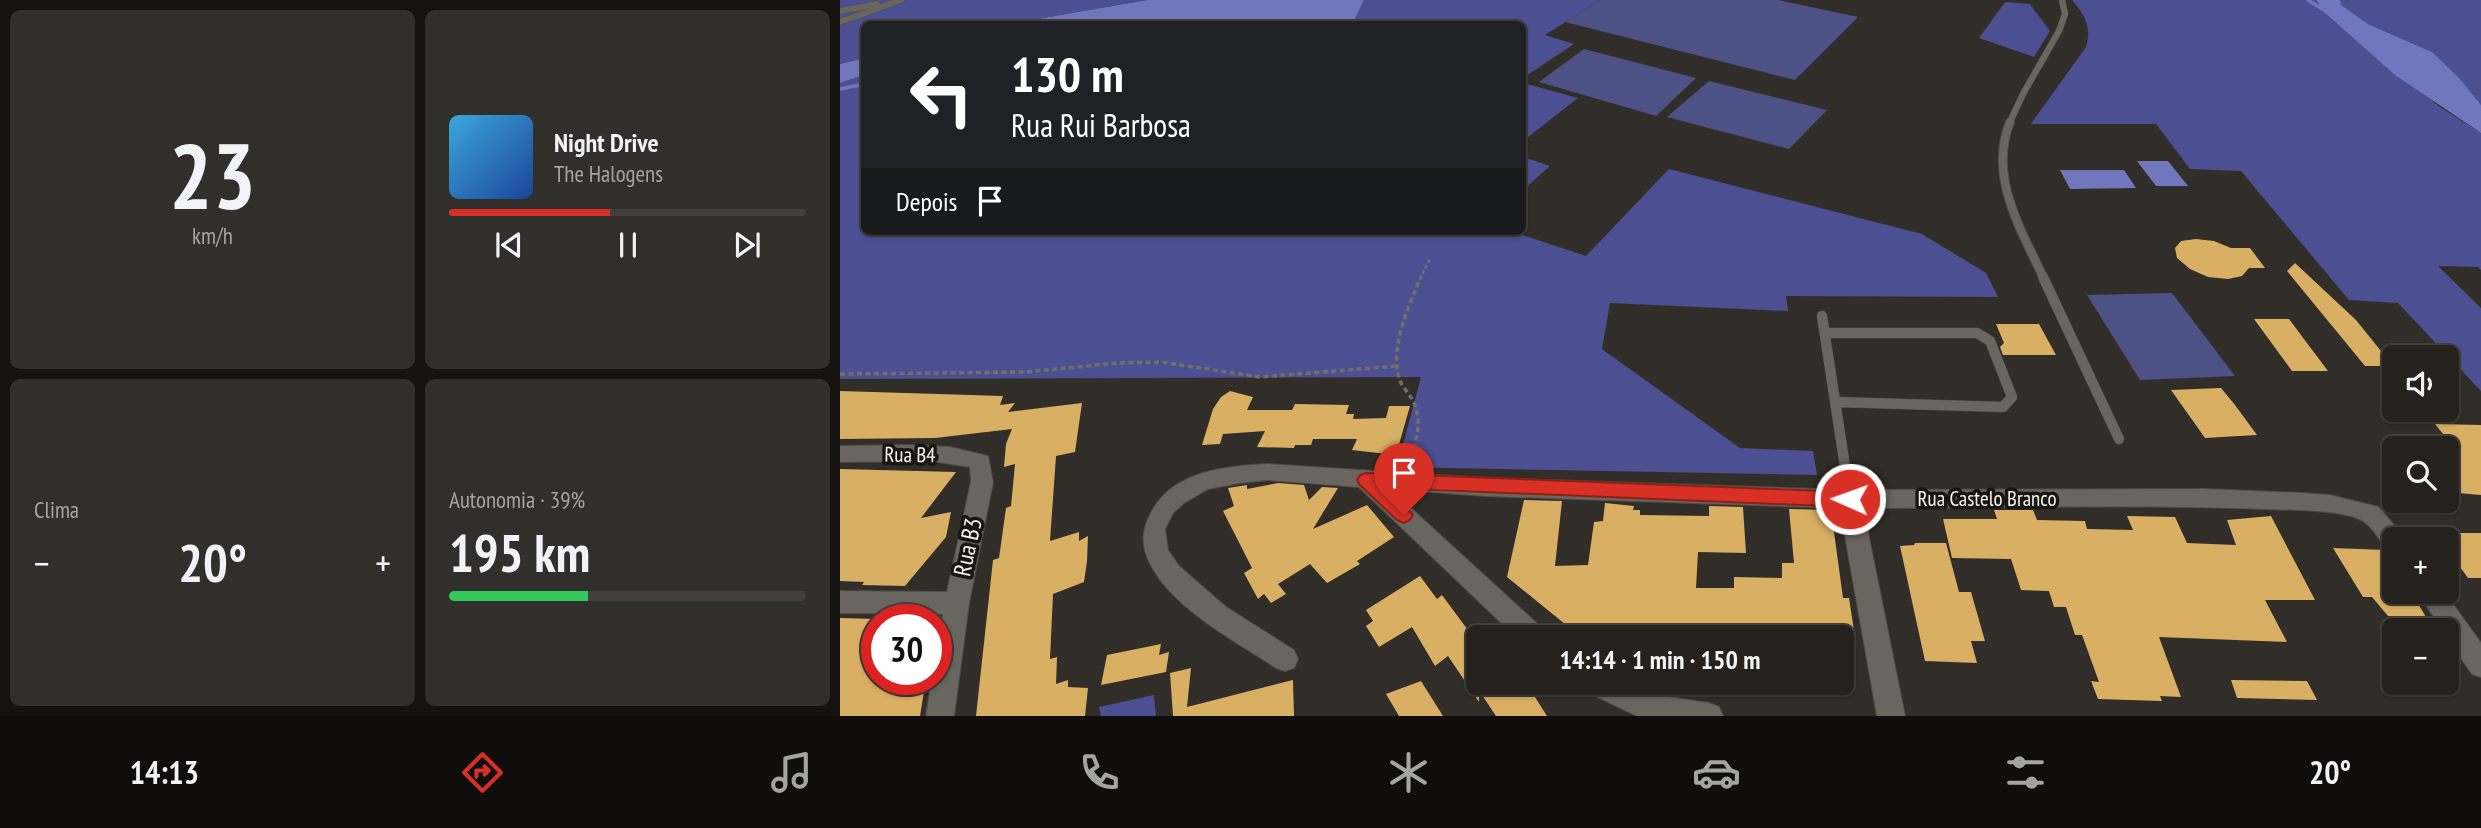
<!DOCTYPE html>
<html lang="pt">
<head>
<meta charset="utf-8">
<style>
	:root { --surface:#25221e; --page:#312f2b; --text:#f1f3f6; --muted:#a3a4a4; --line:#423f3c; --accent:#d93025 }
	body { margin:0; font-family:"PT Sans Narrow",sans-serif; background:var(--page); color:var(--text); height:100vh; display:flex; flex-direction:column; font-size:26px; white-space:nowrap }
	* { box-sizing:border-box; margin:0 }
	p { font-size:23px; color:var(--muted) }
	.icon { flex:none; width:38px; height:38px; fill:none; stroke:currentColor; stroke-width:2; stroke-linecap:round; stroke-linejoin:round }
	.map { position:relative; flex:1; overflow:hidden }
	.drawer { display:flex; flex-direction:column; gap:10px; padding:10px; background:#141310; width:840px }
	.drawer>* { flex:none }
	.banner { position:absolute; left:21px; top:21px; width:665px; height:214px; border-radius:10px; box-shadow:0 2px 5px #0004,0 0 0 2px var(--line); background:#202124; color:#fff; overflow:hidden }
	.controls { position:absolute; left:1542px; top:345px; display:grid; gap:14px }
	.controls a { display:grid; place-items:center; width:77px; height:77px; border-radius:10px; background:var(--surface); box-shadow:0 2px 5px #0004,0 0 0 2px var(--line); font-size:35px }
	.speed { position:absolute; left:21px; top:604px; display:flex; gap:14px; font-size:35px; font-weight:700; text-align:center }
	.speed>* { display:grid; place-content:center; width:91px; height:91px; border-radius:50%; background:var(--surface); box-shadow:0 2px 5px #0004,0 0 0 2px var(--line); line-height:1 }
	.speed .limit { border:10px solid #d22; background:#fff; color:#111 }
	.pin { position:absolute; display:grid; place-items:center; width:60px; height:60px; color:#fff; margin:-72px -30px; border-radius:50% 50% 50% 0; rotate:-45deg; box-shadow:0 0 7px #0007 }
	.pin .icon { rotate:45deg }
	.me { position:absolute; width:77px; margin:-38px; rotate:272deg; stroke-linejoin:round; filter:drop-shadow(0 0 5px #0008) }
	.turn { display:flex; align-items:center; gap:24px; height:147px; padding:0 35px; font-size:32px }
	.turn .icon { width:91px; height:91px; stroke-width:2.5 }
	.turn b { display:block; font-size:49px; line-height:60px }
	.then { display:flex; align-items:center; height:66px; padding:0 35px; background:#0003; gap:14px; font-size:26px }
	.big { font-size:52px; font-weight:700; line-height:1.1 }
	.drawer .tile { flex:1; display:flex; flex-direction:column; justify-content:center; gap:10px; min-width:0; padding:0 24px; border-radius:10px; background:var(--page) }
	.drawer .dial { align-items:center; gap:0 }
	.dial b { font-size:91px; line-height:1 }
	.song { display:flex; align-items:center; gap:21px }
	.cover { width:84px; height:84px; border-radius:10px; background:linear-gradient(135deg,hsl(200 70% 55%),hsl(220 70% 35%)) }
	.played { height:7px; border-radius:4px; background:linear-gradient(90deg,var(--accent) 45%,var(--line) 45%) }
	.keys { display:flex; justify-content:space-around; direction:ltr }
	.heat { display:flex; justify-content:space-between; align-items:center; font-size:38px; direction:ltr }
	.charge { height:10px; border-radius:5px; background:linear-gradient(90deg,#34c759 39%,var(--line) 0) }
	.drawer .tiles { flex:1; display:grid; gap:10px; grid-template-columns:repeat(2,1fr) }
	.trip { position:absolute; left:626px; top:625px; width:388px; height:70px; border-radius:10px; background:var(--surface); box-shadow:0 2px 5px #0004,0 0 0 2px var(--line); font-weight:700; line-height:70px; text-align:center }
	.tabs { display:flex; height:112px; justify-content:space-around; align-items:center; background:#0f0e0c; color:var(--muted) }
	.tabs .icon { width:49px; height:49px }
	.tabs .on { color:var(--accent) }
	.tabs b { font-size:32px; color:var(--text) }
	main { display:flex; flex:1; min-height:0 }
	.map>svg:first-child { display:block }
</style>
</head>
<body>
<main>
<section class="drawer">
<div class="tiles">
<div class="tile dial"><b>23</b><p>km/h</p></div>
<div class="tile">
<div class="song"><i class="cover"></i><div><b>Night Drive</b><p>The Halogens</p></div></div>
<div class="played"></div>
<div class="keys"><svg class="icon" aria-label="previous" viewBox="0 0 24 24"><path d="M18 5L8 12l10 7zM5 5v14"/></svg><svg class="icon" aria-label="pause" viewBox="0 0 24 24"><path d="M8 5v14M16 5v14"/></svg><svg class="icon" aria-label="next" viewBox="0 0 24 24"><path d="M6 5l10 7-10 7zM19 5v14"/></svg></div>
</div>
<div class="tile"><p>Clima</p>
<div class="heat"><a>−</a><b class="big">20°</b><a>+</a></div>
</div>
<div class="tile"><p>Autonomia · 39%</p><b class="big">195 km</b><div class="charge"></div></div>
</div>
</section>
<div class="map">
<svg width="1641" height="716" viewBox="0 0 1641 716">
	<rect width="100%" height="100%" fill="#312d28"/>
	<!-- green -->
	<g fill="#4d5185">
		<path d="M760,0H938L1018,17L955,80L725,22Z"/>
		<path d="M744,49L856,78L816,116L699,82Z"/>
		<path d="M869,81L987,110L949,149L827,117Z"/>
		<path d="M1332,293L1395,376L1300,380L1247,295Z"/>
	</g>
	<!-- forest -->
	<g fill="#4c4f91">
		<path d="M0,0H307L169,24H24V58L0,64Z"/>
		<path d="M524,0H760L705,35L734,44L683,78L682,24H508L515,19Z"/>
		<path d="M1232,0H1476L1483,11L1600,107L1641,133V270L1638,267L1598,266L1641,308V391L1558,303L1509,300L1401,171L1350,169L1316,124H1191L1246,47C1252,28 1245,15 1232,0Z"/>
		<path d="M1500,0H1641V105L1592,52L1528,24L1500,5Z"/>
		<path d="M1165,2L1190,4L1210,31L1194,57L1139,38Z"/>
		<path d="M24,75V231H670L746,256L829,169L1082,234L1146,273L1158,297L946,296L948,311L770,303L762,349L900,448L973,451L977,475L557,467L581,377L0,379V83Z"/>
		<path d="M683,83L738,98L683,141L682,83Z"/>
		<path d="M683,157L710,166L683,190L682,157Z"/>
		<path d="M314,695L316,716H261L259,707Z"/>
	</g>
	<!-- water -->
	<g fill="#7177bc">
		<path d="M307,0H524L515,19L508,24H169Z"/>
		<path d="M1476,0H1500L1501,5L1528,24L1592,52L1620,79L1641,105V133L1555,75L1483,11Z"/>
		<path d="M24,58V75L0,83V64Z"/>
		<path d="M1297,161H1328L1348,186H1316Z"/>
		<path d="M1220,170H1284L1296,188L1230,189Z"/>
	</g>
	<g fill="none" stroke-linecap="round" stroke-linejoin="round">
		<!-- stream -->
		<g stroke="#7177bc" stroke-width="3.5">
			<path d="M1468,0L1487,12"/>
			<path d="M0,89L24,84"/>
		</g>
	</g>
	<!-- building -->
	<g fill="#d9af64">
		<path d="M1356,239L1374,241L1391,248H1410L1425,268H1409L1402,276L1388,279L1368,277L1350,269L1337,258L1335,248L1341,241Z"/>
		<path d="M1455,263L1516,320L1553,366H1525L1447,271Z"/>
		<path d="M1414,319H1449L1488,371H1452Z"/>
		<path d="M1156,324H1199L1216,355H1163L1160,347L1164,343Z"/>
		<path d="M1381,388L1395,405L1417,435L1365,438L1331,390Z"/>
		<path d="M0,391L163,396L160,405L175,403L168,412L242,403L235,452L216,456L210,541L239,532V541L248,536L247,561L244,582L213,594L210,659L217,657L216,684L228,680V687L248,688L245,716H136L153,560L159,558L166,508L171,506L175,464L164,467L166,444L172,429L95,438L0,439Z"/>
		<path d="M390,391L413,397L407,410H452L455,404L509,405L506,414H514L513,419L546,418L549,406H570L556,455L512,450L517,439H473L471,445H455L454,448L417,447L425,431L383,434L380,444L362,445L373,409L381,397Z"/>
		<path d="M1595,424L1641,425V495L1606,492V445H1612Z"/>
		<path d="M0,469L116,472L81,518L111,512L106,537L65,586L22,585L24,582L0,581Z"/>
		<path d="M438,483L464,485L469,500L482,487L498,488L473,529L527,505L554,537L517,561L520,564L487,583L470,564L438,584L446,594L431,603L424,594L418,599L404,573L412,568L383,511L394,506L388,488L407,485V489Z"/>
		<path d="M684,500L722,501L715,566L748,565L754,522L763,521L765,503L794,506L793,510H800V515L869,516V506L903,507L906,553L858,552L856,588H894V577L942,578V563H954L949,509L991,510L1003,598H1009L1015,637H741L667,577Z"/>
		<path d="M1154,510H1193L1197,520L1245,521L1247,529L1293,530L1287,516L1335,517L1347,543L1396,545L1387,520L1431,516L1475,600H1425L1447,642L1319,637L1341,697L1320,696L1322,701L1258,699L1251,681L1259,682L1242,635H1235L1226,607H1214L1209,591L1181,590L1171,559L1112,558L1103,519H1157Z"/>
		<path d="M1595,533H1641V578H1628L1606,548V539H1599Z"/>
		<path d="M1075,543H1106L1119,592H1131L1145,641H1131L1137,663L1085,661L1060,546L1074,545Z"/>
		<path d="M1493,548L1545,550L1554,565V592H1571L1586,617L1548,616L1532,597H1523Z"/>
		<path d="M580,576L597,599L602,595L639,645V702L608,656L595,666L572,627L539,647L526,626L533,621L526,610Z"/>
		<path d="M0,618L37,619V679H86L80,716H0Z"/>
		<path d="M321,644L319,655L329,652L326,672L261,685L267,655Z"/>
		<path d="M351,668L347,707L453,680L454,716H333L330,673Z"/>
		<path d="M1391,680L1467,681L1477,700L1397,698Z"/>
		<path d="M581,681L603,716H559L546,694Z"/>
		<path d="M654,682H680L689,695L693,694L707,716H656L640,692Z"/>
	</g>
	<g fill="none" stroke-linecap="round" stroke-linejoin="round">
		<!-- lane-far3 casing -->
		<g stroke="#4e4b47" stroke-width="7">
			<g id="lane-far3">
				<path d="M0,11L37,4"/>
				<path d="M0,22L61,0"/>
				<path d="M1169,124L1183,94L1219,31L1225,14L1222,0"/>
			</g>
		</g>
		<!-- lane-far2 casing -->
		<g stroke="#4e4b47" stroke-width="10">
			<path id="lane-far2" d="M1170,122C1148,177 1181,229 1204,279"/>
		</g>
		<!-- lane-far1 casing -->
		<g stroke="#4e4b47" stroke-width="11">
			<g id="lane-far1">
				<path d="M1203,277L1279,439"/>
				<path d="M982,316L1006,473"/>
				<path d="M985,333H1137L1150,341L1172,397L1163,407L996,402"/>
			</g>
		</g>
		<!-- lane casing -->
		<g stroke="#4e4b47" stroke-width="14">
			<path id="lane" d="M1006,471L1010,499"/>
		</g>
		<!-- street casing -->
		<g stroke="#4e4b47" stroke-width="2">
			<g id="street">
				<path d="M72,445L110,447L148,456L153,482L129,603L114,716H86L92,679H96V654L103,614L0,613V591L107,592L131,482L130,467L91,461L0,462V446Z"/>
				<path d="M428,464L645,478L1010,490L1365,489L1462,493L1490,495L1539,507L1565,539H1554V550C1539,545 1536,529 1523,521C1503,509 1448,510 1423,509C1290,504 1156,508 1023,508L1065,716H1037L1000,508L645,496L550,489L703,629L707,637H676L519,487L428,480L400,483L368,489L344,503L333,513L325,529L328,550L339,566L386,607L454,650L458,659L454,668L445,671L436,668C397,642 350,618 321,581C304,558 297,538 311,513C332,471 386,466 428,464Z"/>
				<path d="M1578,592H1604L1641,643V677L1632,674L1606,637V630H1602Z"/>
				<path d="M741,682H784L809,694L869,703L879,707L883,716H797L745,691Z"/>
			</g>
		</g>
		<!-- path-far1 -->
		<path stroke="#726f6a" stroke-width="2.5" stroke-dasharray="3.5 2.5" stroke-linecap="butt" d="M580,279L590,258"/>
		<!-- path -->
		<g stroke="#726f6a" stroke-width="3.5" stroke-dasharray="5 3.5" stroke-linecap="butt">
			<path d="M0,374L186,372L277,363L321,362L420,377L557,366"/>
			<path d="M569,465C575,443 584,423 573,401C569,393 561,386 559,378C550,347 569,304 581,277"/>
		</g>
		<!-- lane-far3 -->
		<use href="#lane-far3" stroke="#69655f" stroke-width="6"/>
		<!-- lane-far2 -->
		<use href="#lane-far2" stroke="#69655f" stroke-width="8"/>
		<!-- lane-far1 -->
		<use href="#lane-far1" stroke="#69655f" stroke-width="10"/>
		<!-- lane -->
		<use href="#lane" stroke="#69655f" stroke-width="12"/>
		<!-- street -->
		<use href="#street" fill="#69655f" fill-rule="evenodd"/>
	</g>
	<!-- route -->
	<path fill="#d93025" stroke="#8d1f18" stroke-width="2" d="M526,473L1010,492L1017,494L1020,499L1017,505L1010,507L547,488L573,515L570,520L564,523L557,520L520,485L517,480L520,475Z"/>
	<g text-anchor="middle" stroke-width="7" stroke-linejoin="round" paint-order="stroke">
		<!-- street labels -->
		<g font-size="21" fill="#f6f4f0" stroke="#171613">
			<text transform="translate(70 455) rotate(1)" y="7">Rua B4</text>
			<text x="1147" y="506">Rua Castelo Branco</text>
		</g>
		<!-- near-street labels -->
		<g font-size="24" fill="#f6f4f0" stroke="#171613">
			<text transform="translate(128 547) rotate(-78)" y="8">Rua B3</text>
		</g>
	</g>
</svg>
<div class="controls">
<a><svg class="icon" aria-label="sound" viewBox="0 0 24 24"><path d="M4 9h4l5-4v14l-5-4H4zM17 9q2 3 0 6"/></svg></a>
<a><svg class="icon" aria-label="search" viewBox="0 0 24 24"><circle cx="10" cy="10" r="6"/><path d="M15 15l6 6"/></svg></a>
<a>+</a>
<a>−</a>
</div>
<div class="speed"><div class="limit">30</div></div>
<div class="pin" style="left:564px;top:515px;background:#d93025"><svg class="icon" aria-label="arrive" viewBox="0 0 24 24"><path d="M6 21V4h12l-3 4 3 4H6"/></svg></div>
<svg class="me" style="left:1010px;top:499px" viewBox="-20 -20 40 40"><circle r="17" fill="#d93025" stroke="#fff" stroke-width="3"/><path d="M0-11L8 9 0 5-8 9z" fill="#fff"/></svg>
<div class="trip">14:14 · 1 min · 150 m</div>
<div class="banner">
<div class="turn"><svg class="icon" aria-label="left" viewBox="0 0 24 24"><path d="M17 20v-9H6M10 6l-5 5 5 5"/></svg><div><b>130 m</b>Rua Rui Barbosa</div></div>
<div class="then">Depois<svg class="icon" aria-label="arrive" viewBox="0 0 24 24"><path d="M6 21V4h12l-3 4 3 4H6"/></svg></div>
</div>
</div>
</main>
<nav class="tabs">
<b>14:13</b>
<svg class="icon on" aria-label="directions" viewBox="0 0 24 24"><path d="M12 3l9 9-9 9-9-9zM9 14v-3h6M13 9l2 2-2 2"/></svg>
<svg class="icon" aria-label="music" viewBox="0 0 24 24"><path d="M9 18V5l10-2v13"/><circle cx="6" cy="18" r="3"/><circle cx="16" cy="16" r="3"/></svg>
<svg class="icon" aria-label="phone" viewBox="0 0 24 24"><path d="M5 4h4l2 5-3 2q2 4 5 5l2-3 5 2v4C11 20 4 13 5 4z"/></svg>
<svg class="icon" aria-label="climate" viewBox="0 0 24 24"><path d="M12 3v18M4 7l16 10M4 17L20 7"/></svg>
<svg class="icon" aria-label="car" viewBox="0 0 24 24"><path d="M5 17H2v-5l4-1 3-4h7l3 4 3 1v5h-3M9 17h6M6 11h13"/><circle cx="7" cy="17" r="2"/><circle cx="17" cy="17" r="2"/></svg>
<svg class="icon" aria-label="filters" viewBox="0 0 24 24"><path d="M4 7h16M4 17h16"/><circle cx="9" cy="7" r="2"/><circle cx="15" cy="17" r="2"/></svg>
<b>20°</b>
</nav>
</body>
</html>
